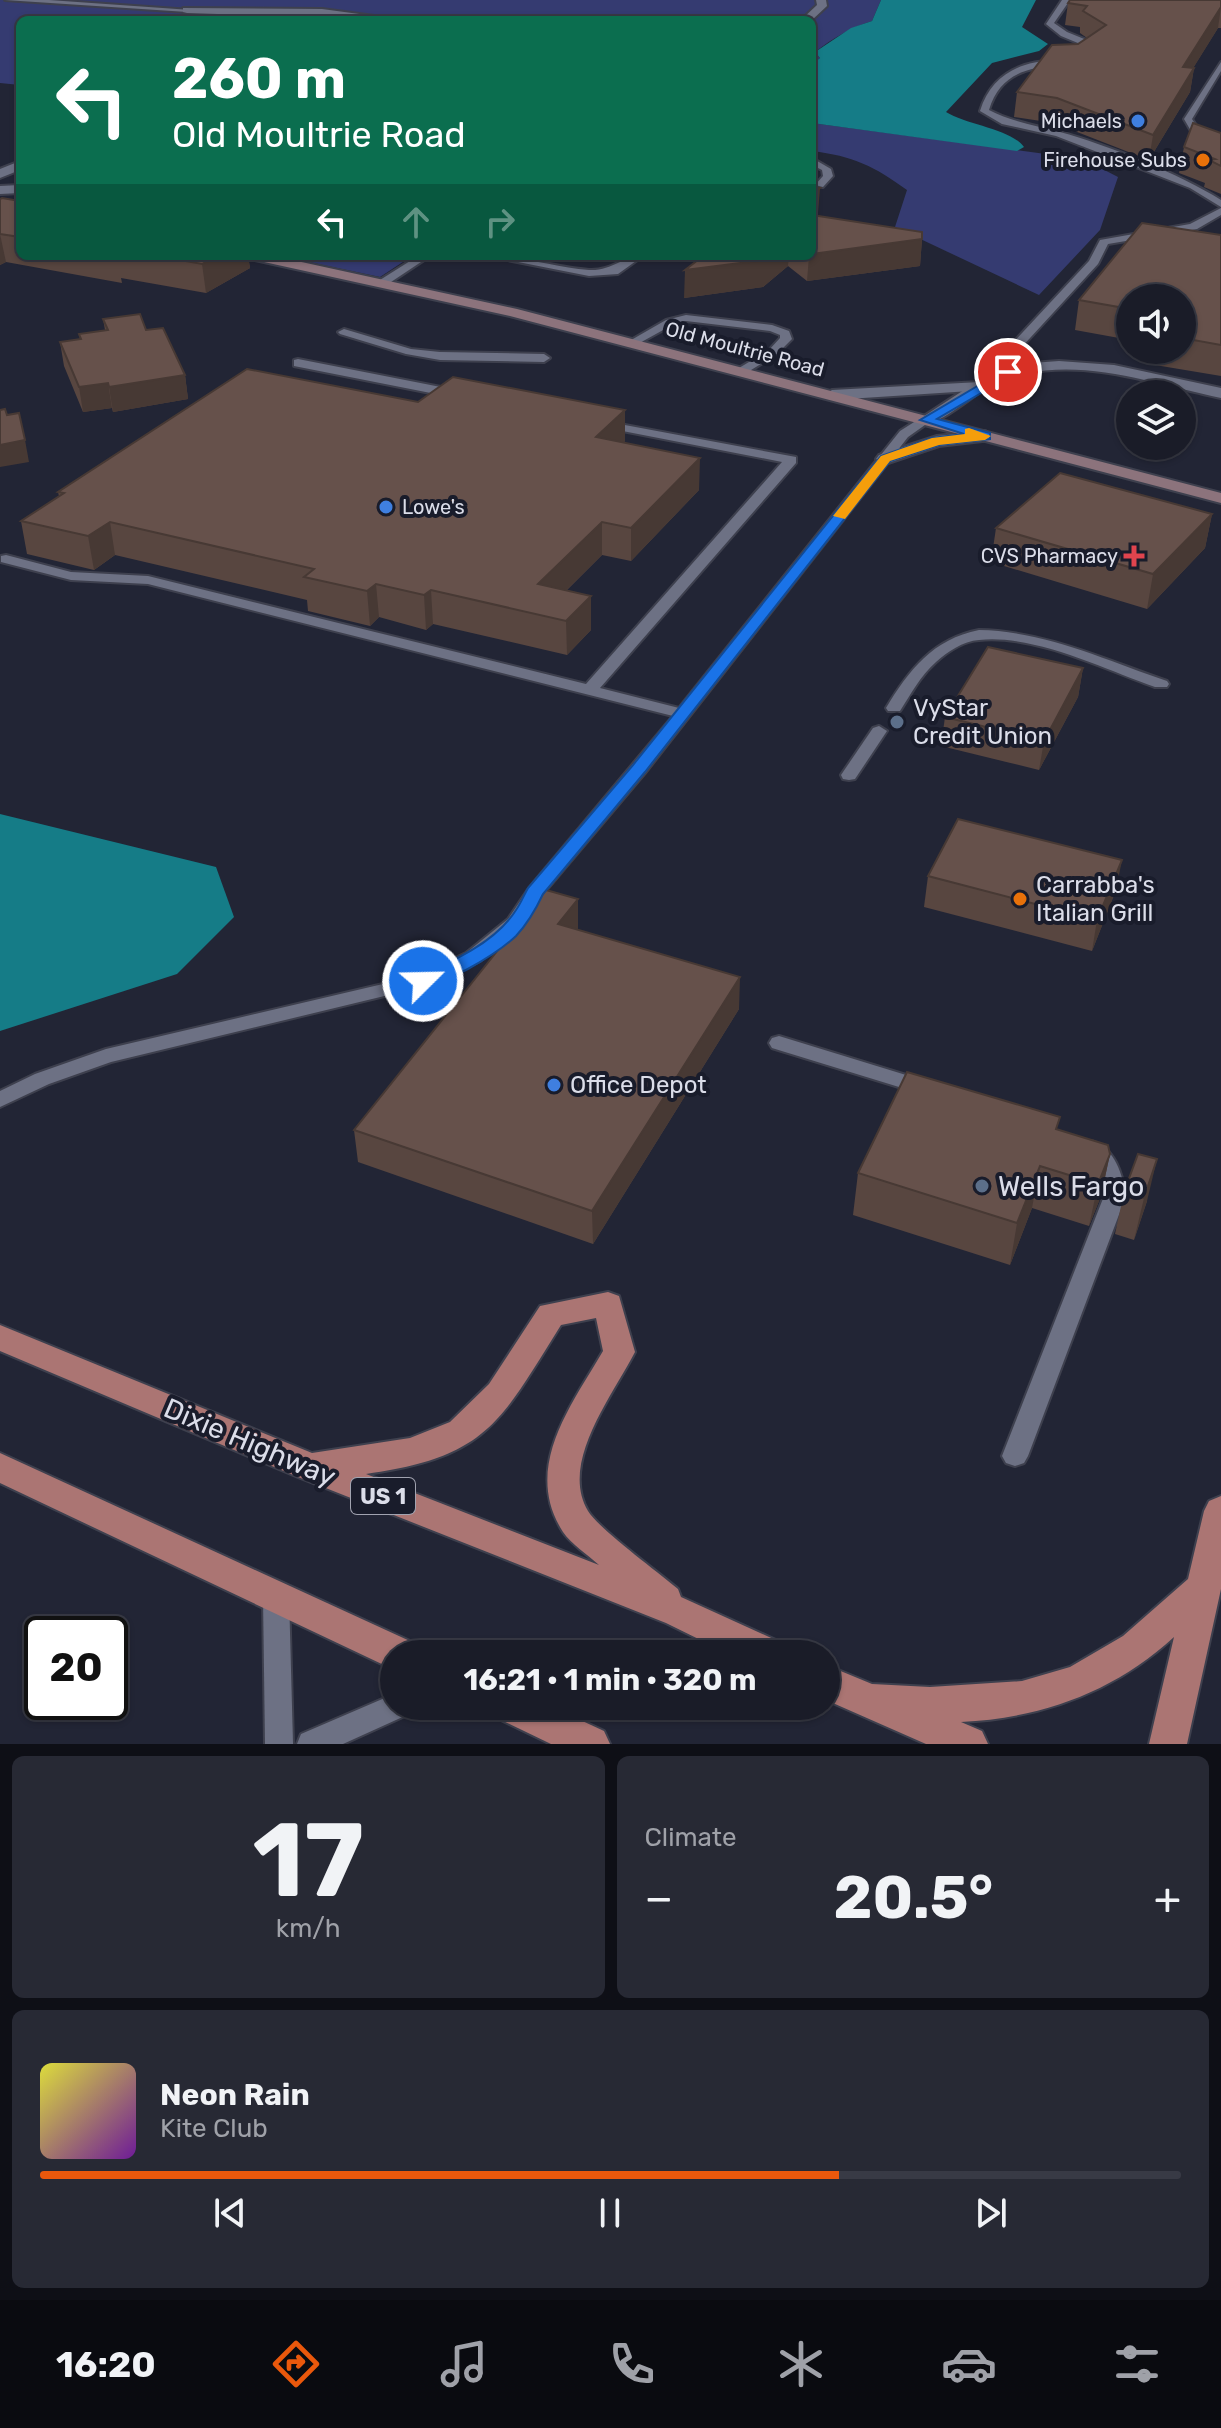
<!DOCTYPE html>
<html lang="en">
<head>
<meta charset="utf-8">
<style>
	:root { --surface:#1a1c28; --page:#272934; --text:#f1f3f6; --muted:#9fa1a8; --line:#383a45; --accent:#ea580c }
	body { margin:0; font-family:Rubik,sans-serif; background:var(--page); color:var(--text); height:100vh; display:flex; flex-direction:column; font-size:30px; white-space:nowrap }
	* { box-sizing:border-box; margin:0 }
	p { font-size:26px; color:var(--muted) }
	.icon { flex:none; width:44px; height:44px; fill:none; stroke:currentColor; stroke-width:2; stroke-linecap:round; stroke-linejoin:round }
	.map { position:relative; height:1744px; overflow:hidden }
	.details { display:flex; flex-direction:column; gap:12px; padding:12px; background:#0e0f16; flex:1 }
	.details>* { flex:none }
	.banner { position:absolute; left:16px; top:16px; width:800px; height:244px; border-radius:12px; box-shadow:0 2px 6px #0004,0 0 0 2px var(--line); background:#0b6e4f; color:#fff; overflow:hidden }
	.buttons { position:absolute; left:1116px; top:284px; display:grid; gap:16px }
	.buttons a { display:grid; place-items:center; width:80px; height:80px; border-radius:50%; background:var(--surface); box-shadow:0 2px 6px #0004,0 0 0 2px var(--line); font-size:40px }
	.speed { position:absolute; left:24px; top:1616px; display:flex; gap:16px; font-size:40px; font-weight:700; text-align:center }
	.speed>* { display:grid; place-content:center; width:104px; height:104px; border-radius:50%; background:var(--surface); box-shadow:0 2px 6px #0004,0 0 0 2px var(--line); line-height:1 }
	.speed .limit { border:4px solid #111; border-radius:12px; background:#fff; color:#111 }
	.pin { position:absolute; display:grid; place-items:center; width:68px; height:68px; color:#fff; margin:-34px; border:4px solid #fff; border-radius:50%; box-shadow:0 2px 8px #0007 }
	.me { position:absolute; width:88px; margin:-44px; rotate:67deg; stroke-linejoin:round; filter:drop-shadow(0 0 6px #0008) }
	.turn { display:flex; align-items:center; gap:28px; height:168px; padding:0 24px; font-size:36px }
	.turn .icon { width:104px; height:104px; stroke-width:2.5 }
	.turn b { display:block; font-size:56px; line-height:68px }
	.lanes { display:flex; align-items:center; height:76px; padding:0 24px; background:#0003; justify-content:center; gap:40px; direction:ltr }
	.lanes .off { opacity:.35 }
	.big { font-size:60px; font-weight:700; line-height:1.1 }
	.details .tile { flex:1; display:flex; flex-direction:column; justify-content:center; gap:12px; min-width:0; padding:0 28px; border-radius:12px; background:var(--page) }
	.details .dial { align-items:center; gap:0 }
	.dial b { font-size:104px; line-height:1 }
	.song { display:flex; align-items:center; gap:24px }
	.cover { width:96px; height:96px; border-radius:12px; background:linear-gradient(135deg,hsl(60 70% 55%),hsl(280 70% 35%)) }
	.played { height:8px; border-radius:4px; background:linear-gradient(90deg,var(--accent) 70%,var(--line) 70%) }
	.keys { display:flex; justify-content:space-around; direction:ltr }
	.heat { display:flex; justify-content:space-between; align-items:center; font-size:44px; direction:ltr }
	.details .tiles { flex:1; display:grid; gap:12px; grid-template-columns:1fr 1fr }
	.tile:last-child { grid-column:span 2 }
	.trip { position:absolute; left:380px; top:1640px; width:460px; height:80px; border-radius:40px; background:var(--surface); box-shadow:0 2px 6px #0004,0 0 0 2px var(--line); font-weight:700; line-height:80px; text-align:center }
	.tab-bar { display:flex; height:128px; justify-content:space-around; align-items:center; background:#0a0b10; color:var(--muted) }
	.tab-bar .icon { width:56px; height:56px }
	.tab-bar .on { color:var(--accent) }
	.tab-bar b { font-size:36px; color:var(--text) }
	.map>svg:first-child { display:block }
</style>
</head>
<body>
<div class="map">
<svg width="1221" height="1744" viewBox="0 0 1221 1744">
	<rect width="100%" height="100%" fill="#222535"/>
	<!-- green -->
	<g fill="#353b71">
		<path d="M0,0H881L872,21C850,28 833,38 815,52L820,58L812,64V20H20V85L0,83Z"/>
		<path d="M812,123L1083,159L1118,177L1100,230L1039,295L895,227L907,190C874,166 853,156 812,151Z"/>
		<path d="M280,256H412L380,277Z"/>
	</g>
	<!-- water -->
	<g fill="#157c87">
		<path d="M881,0H1036L1022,27L1048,44L1039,51L992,63L946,112C967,125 1011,129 1024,147L1017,151L812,123V64L820,58L815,52L851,28L872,21Z"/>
		<path d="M0,814L216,867L234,917L177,974L0,1031Z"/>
	</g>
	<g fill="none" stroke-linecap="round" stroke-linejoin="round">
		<!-- service casing -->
		<g stroke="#3e404e" stroke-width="4">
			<g id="service">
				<path d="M5,0H49L191,10L187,12Z"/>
				<path d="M1062,0H1070L1054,23L1067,32L1099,45L1093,54L1086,52L1090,48L1061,36L1046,24Z"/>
				<path d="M1066,61L1063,65C1028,67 1000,73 989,110C1012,122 1035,125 1060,132C1107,145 1180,174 1221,200V207L1190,188L1056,136L1002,124L980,111C992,72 1026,58 1066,61Z"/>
				<path d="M1221,62V71L1192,119L1197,127L1221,140V147L1191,131L1184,119Z"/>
				<path d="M812,158L831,169L833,176L823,187L815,185L823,176L822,170L812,165Z"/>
				<path d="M1221,208V215L1197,229L1108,244L1098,264L1019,350L1012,375H1004L1009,347L1089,261L1100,240L1190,224Z"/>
				<path d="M418,256H430L388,284H380V280Z"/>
				<path d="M487,256C522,256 554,267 589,270C613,271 622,256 643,256L618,274L589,276Z"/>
				<path d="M686,315L772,325L789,331L792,339L777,354L743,375L737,371L739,368L769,350L780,338V335L770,331L686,321L674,324L636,345L626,343L666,320Z"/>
				<path d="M344,329L411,349L440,352L544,354L550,358L544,362L440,360L406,354L340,334L338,332Z"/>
				<path d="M298,359L456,390L462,394L456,398L294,366V360Z"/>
				<path d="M922,417L932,420L908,437L645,773L543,894L521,928L480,961L430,985L111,1062L49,1084L0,1107V1091L35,1074L106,1049L417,976L466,953L508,919L529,888L673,716L148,584L71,580L1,562V556L6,555L71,572L148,576L586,684L782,462L602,427L596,423L598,420L796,457V463L600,688L679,708L900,431Z"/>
				<path d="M979,630C1044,631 1106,660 1167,681L1169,684L1167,687H1155C1104,669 1034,634 979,640C963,641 947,652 936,662C920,676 911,694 900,711H888L886,708C909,670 933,639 979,630Z"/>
				<path d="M879,726L887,731L855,779L849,780L843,779L841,775L873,728Z"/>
				<path d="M779,1036L932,1083L935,1088L932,1093L925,1095L772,1048L769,1043L772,1038Z"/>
				<path d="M1091,1141C1116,1149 1122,1174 1126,1196L1028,1456L1024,1463L1015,1466L1006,1463L1002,1456L1104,1196L1100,1172L1080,1149L1083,1144Z"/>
				<path d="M276,1584L285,1588L289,1596L293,1744H265L263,1596L267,1588Z"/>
				<path d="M394,1694V1706H411L407,1715L343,1744H297L301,1734Z"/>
			</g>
		</g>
		<!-- minor casing -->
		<g stroke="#3e404e" stroke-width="4">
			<g id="minor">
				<path d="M816,0H826L827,6L812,20H801L817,5Z"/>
				<path d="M183,8L322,9L404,20L187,13L183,12Z"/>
				<path d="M20,161V170L0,178V169Z"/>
				<path d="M20,185V193L0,194V186Z"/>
				<path d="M1059,361L1114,365L1221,388V398C1159,385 1088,359 1025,374C1012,376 1001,380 989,386C973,395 937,428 920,424L918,420L990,373L1032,363Z"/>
			</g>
		</g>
		<!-- tertiary casing -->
		<g stroke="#3e404e" stroke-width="4">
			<g id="tertiary">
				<path d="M980,382L986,384V390L832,400L824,395L832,390Z"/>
				<path d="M985,431L993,436L991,440L939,446L885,464L876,459L879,455L937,436Z"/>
			</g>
		</g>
		<!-- secondary casing -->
		<g stroke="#3e404e" stroke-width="4">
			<path id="secondary" d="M248,256H274L517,309L1221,493V503L510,316L255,260Z"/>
		</g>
		<!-- primary casing -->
		<g stroke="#3e404e" stroke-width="4">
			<g id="primary">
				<path d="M608,1292L619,1296L635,1352C613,1395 559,1463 588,1511C599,1529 658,1572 678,1589L681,1597L780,1642L785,1654H729L666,1623L298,1477L0,1351V1325L312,1453L410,1438L450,1422L489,1384L540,1306ZM596,1318L603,1351C571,1406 522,1468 563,1532C571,1544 588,1555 599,1565L366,1474C488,1457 500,1422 561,1325Z"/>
				<path d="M0,1453L412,1642L417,1654H394V1669L386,1666L0,1483Z"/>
				<path d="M1221,1496V1589L1187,1744H1149L1174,1637C1114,1692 1042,1718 961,1722L982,1731L988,1744H926L826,1700V1665L872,1684L930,1687L1022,1681L1070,1667L1123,1636L1188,1579L1204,1511L1209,1501Z"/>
				<path d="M491,1706H550L604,1731L610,1744H551L497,1718Z"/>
			</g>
		</g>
		<!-- service -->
		<use href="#service" fill="#6d7184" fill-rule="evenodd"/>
		<!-- minor -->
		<use href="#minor" fill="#6d7184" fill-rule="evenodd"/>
		<!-- tertiary -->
		<use href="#tertiary" fill="#6d7184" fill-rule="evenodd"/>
		<!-- secondary -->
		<use href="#secondary" fill="#8c737c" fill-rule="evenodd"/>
		<!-- primary -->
		<use href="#primary" fill="#ab7573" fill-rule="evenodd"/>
	</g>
	<!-- wall -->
	<g fill="#584640">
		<path d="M1221,0V28H1218L1193,68H1194L1190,92L1149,160L1054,123L1014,117L1017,92L1087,38L1080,33V27L1065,25L1068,3Z"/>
		<path d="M1221,133V194L1204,187L1205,183L1179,173L1184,147Z"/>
		<path d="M812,187L818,213L816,215L922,239L920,266L807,281L788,266L763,287L684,298L703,256H812Z"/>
		<path d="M0,199L20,201V256H248L250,268L206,293L121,278L122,283L6,262L0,265Z"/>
		<path d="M1221,235V376L1155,365L1158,350H1182V298H1130V340L1075,330L1079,300Z"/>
		<path d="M103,319L146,330L185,375L188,399L113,412L112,408L83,412L64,366L60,342L80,339L79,334L105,330Z"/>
		<path d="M418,402L625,410V441L623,443L699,490L631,561L602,555L567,590L591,596V630L567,655L433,624L426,630L379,617L370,626L308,611L307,600L115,555L94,570L27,554L21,521L59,496L58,492Z"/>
		<path d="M1212,514L1205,548L1147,609L991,562L996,528Z"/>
		<path d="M1083,668L1078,697L1039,770L941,746L945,717Z"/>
		<path d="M928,876L1116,890L1092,951L924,907Z"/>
		<path d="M578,930L739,1009L593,1244L358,1162L354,1130Z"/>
		<path d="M1058,1130L1110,1154L1101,1196L1089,1226L1032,1208L1010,1265L853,1215L858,1173Z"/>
		<path d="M1138,1154L1147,1201L1134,1240L1115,1234L1124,1192Z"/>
	</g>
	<!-- shaded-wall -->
	<g fill="#473934">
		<path d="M1221,7L1218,28L1179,91L1183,67Z"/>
		<path d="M1194,68L1190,92L1149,160L1153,135Z"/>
		<path d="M820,188L818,213L812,219V194Z"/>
		<path d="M0,234L6,262L0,265Z"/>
		<path d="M922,239L920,266L807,281L809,256H812V254Z"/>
		<path d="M216,256H248L250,268L206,293L202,264Z"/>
		<path d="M769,256H789L788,266L763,287L684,298L685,270Z"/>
		<path d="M185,375L188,399L113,412L109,387Z"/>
		<path d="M108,383L112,408L83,412L79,387Z"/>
		<path d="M625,410V441L596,469V437Z"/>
		<path d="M25,440L29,462L0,467V445Z"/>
		<path d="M700,458L699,490L631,561V528Z"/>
		<path d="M1212,514L1205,548L1147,609L1153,574Z"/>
		<path d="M110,522L115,555L94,570L88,536Z"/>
		<path d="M602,522V555L541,615L538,584Z"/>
		<path d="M376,584L379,617L370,626L367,591Z"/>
		<path d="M431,590L433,624L426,630L424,595Z"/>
		<path d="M591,596V630L567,655L566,621Z"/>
		<path d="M1083,668L1078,697L1039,770L1044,741Z"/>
		<path d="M1122,860L1116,890L1092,951L1097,920Z"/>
		<path d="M578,899V930L558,924Z"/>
		<path d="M740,977L739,1009L593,1244L592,1211Z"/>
		<path d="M1110,1154L1101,1196L1089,1226L1098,1184Z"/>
		<path d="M1157,1159L1147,1201L1134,1240L1144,1198Z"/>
		<path d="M1040,1166L1032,1208L1010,1265L1017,1223Z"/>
	</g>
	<!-- building -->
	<g fill="#66514b" stroke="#473934" stroke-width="2">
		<path d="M1070,0H1221V7L1183,67L1194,68L1153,135L1057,98L1017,92L1052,45L1078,44L1106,25L1083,11L1087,6L1068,3Z"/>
		<path d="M1193,123L1221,133V166L1209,160L1215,159L1184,147Z"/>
		<path d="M812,187L820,188L812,194Z"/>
		<path d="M2,198L20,201V237L0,234V199Z"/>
		<path d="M812,215L922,232V239L812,254Z"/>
		<path d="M1142,223L1221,235V345L1182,338V298H1130V309L1079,300Z"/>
		<path d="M158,256H216L202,264Z"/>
		<path d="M703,256H769L765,260L685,270Z"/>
		<path d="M140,314L146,330L163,328L185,375L109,387L108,383L79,387L60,342L81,339L79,334L108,330L103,319Z"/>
		<path d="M247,369L418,402L453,377L625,410L596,437L700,458L631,528L602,522L538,584L591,596L566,621L431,590L424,595L376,584L367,591L304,577L314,569L110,522L88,536L21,521L64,493L58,492Z"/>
		<path d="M5,409L7,415L19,413L25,440L0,445V410Z"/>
		<path d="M1060,473L1212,514L1153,574L996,528Z"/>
		<path d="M988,647L1083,668L1044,741L945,717Z"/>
		<path d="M958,819L1122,860L1097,920L928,876Z"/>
		<path d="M546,890L578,899L558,924L740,977L592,1211L354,1130Z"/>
		<path d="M907,1072L1060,1117L1056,1129L1108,1145L1110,1154L1098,1184L1040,1166L1017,1223L858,1173Z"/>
		<path d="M1138,1154L1157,1159L1144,1198L1124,1192Z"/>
	</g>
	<!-- route -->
	<path fill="#1a73e8" stroke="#114b97" stroke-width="2" d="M1008,368L1012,369V375L937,419L990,433V439L939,445L890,461L645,772L543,894C536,909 528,923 516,936C499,952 439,991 416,985L413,981L416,976C451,963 495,943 516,910C521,903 524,895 528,888L633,765L881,456L932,438L964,434L920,420Z"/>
	<!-- slow -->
	<path fill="#f59e0b" d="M969,428L991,436L985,440L939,445L890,461L845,519L833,516L881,456L932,438L965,434V429Z"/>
	<!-- markers -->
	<g fill="#3f7fe0" stroke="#191c2b" stroke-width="3">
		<circle cx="1138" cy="121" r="8"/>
		<circle cx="386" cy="507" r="8"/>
		<circle cx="554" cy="1085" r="8"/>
	</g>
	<g fill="#e8710a" stroke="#191c2b" stroke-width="3">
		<circle cx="1203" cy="160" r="8"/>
		<circle cx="1020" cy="899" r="8"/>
	</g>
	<path fill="#e0444e" stroke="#191c2b" stroke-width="3" d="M1130 544h8v8h8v8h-8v8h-8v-8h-8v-8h8z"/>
	<g fill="#5c6f8a" stroke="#191c2b" stroke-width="3">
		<circle cx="897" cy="722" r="8"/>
		<circle cx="982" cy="1186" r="8"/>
	</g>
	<g text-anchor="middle" stroke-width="8" stroke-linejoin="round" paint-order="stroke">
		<!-- far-poi labels -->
		<g font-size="20" fill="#dbdde9" stroke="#191c2b" text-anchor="end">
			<text x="1122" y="128">Michaels</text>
			<text x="1187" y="167">Firehouse Subs</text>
			<text x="402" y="514" text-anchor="start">Lowe's</text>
			<text x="1118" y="563">CVS Pharmacy</text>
		</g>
		<!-- far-street labels -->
		<g font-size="20" fill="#dbdde9" stroke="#191c2b">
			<text transform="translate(745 349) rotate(15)" y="7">Old Moultrie Road</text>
		</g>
		<!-- shield labels -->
		<rect fill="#191c2b" stroke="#a1a3b0" stroke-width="2" x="351" y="1478" width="64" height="36" rx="6"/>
		<g font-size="22" font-weight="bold" fill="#dbdde9">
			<text x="383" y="1504">US 1</text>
		</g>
		<!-- poi labels -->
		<g font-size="24" fill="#dbdde9" stroke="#191c2b" text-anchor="start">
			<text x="913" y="716">VyStar<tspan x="913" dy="28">Credit Union</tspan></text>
			<text x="1036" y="893">Carrabba's<tspan x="1036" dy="28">Italian Grill</tspan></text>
			<text x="570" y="1093">Office Depot</text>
		</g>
		<!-- near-poi labels -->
		<g font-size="28" fill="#dbdde9" stroke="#191c2b" text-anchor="start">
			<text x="998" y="1196">Wells Fargo</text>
		</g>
		<!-- near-street labels -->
		<g font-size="28" fill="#dbdde9" stroke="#191c2b">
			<text transform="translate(250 1442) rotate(23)" y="10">Dixie Highway</text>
		</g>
	</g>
</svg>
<div class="buttons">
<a><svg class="icon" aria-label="sound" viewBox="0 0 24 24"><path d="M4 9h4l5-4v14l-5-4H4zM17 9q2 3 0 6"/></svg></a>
<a><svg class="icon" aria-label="layers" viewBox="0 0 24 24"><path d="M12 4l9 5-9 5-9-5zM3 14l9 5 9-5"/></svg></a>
</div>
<div class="speed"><div class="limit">20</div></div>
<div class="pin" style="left:1008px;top:372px;background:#d93025"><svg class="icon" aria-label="arrive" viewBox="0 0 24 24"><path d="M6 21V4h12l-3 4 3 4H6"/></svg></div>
<svg class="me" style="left:423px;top:981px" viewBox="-20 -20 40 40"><circle r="17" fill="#1a73e8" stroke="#fff" stroke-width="3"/><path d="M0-11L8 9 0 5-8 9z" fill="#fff"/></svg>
<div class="trip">16:21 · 1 min · 320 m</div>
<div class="banner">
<div class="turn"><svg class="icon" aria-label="left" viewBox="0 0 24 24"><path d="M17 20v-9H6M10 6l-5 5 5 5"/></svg><div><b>260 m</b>Old Moultrie Road</div></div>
<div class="lanes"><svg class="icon" aria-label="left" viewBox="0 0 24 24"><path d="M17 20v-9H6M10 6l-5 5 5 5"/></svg><svg class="icon off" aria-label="ahead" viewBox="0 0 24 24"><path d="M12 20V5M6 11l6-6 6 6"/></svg><svg class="icon off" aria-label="right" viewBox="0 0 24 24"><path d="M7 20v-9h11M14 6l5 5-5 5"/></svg></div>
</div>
</div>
<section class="details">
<div class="tiles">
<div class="tile dial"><b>17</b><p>km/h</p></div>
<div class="tile"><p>Climate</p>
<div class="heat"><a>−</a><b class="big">20.5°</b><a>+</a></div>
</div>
<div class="tile">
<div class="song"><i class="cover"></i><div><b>Neon Rain</b><p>Kite Club</p></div></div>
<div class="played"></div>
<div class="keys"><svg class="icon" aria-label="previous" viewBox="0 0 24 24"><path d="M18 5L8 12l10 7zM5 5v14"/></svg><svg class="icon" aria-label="pause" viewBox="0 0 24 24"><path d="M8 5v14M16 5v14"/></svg><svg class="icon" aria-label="next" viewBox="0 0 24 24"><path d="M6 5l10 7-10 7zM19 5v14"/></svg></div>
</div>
</div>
</section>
<nav class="tab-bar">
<b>16:20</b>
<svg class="icon on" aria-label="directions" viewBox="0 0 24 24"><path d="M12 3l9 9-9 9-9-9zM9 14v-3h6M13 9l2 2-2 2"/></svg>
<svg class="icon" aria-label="music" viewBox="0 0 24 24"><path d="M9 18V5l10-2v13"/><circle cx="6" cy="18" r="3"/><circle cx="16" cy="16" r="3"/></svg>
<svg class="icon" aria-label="phone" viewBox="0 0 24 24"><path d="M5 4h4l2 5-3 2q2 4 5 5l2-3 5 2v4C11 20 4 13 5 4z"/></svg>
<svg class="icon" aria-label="climate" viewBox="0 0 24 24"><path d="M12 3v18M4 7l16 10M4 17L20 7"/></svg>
<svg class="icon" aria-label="car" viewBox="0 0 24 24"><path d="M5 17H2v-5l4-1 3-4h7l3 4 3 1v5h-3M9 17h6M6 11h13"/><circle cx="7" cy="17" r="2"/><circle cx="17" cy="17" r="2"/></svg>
<svg class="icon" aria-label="filters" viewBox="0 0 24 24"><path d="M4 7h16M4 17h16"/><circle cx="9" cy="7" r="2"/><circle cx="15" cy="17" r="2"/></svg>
</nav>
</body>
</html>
